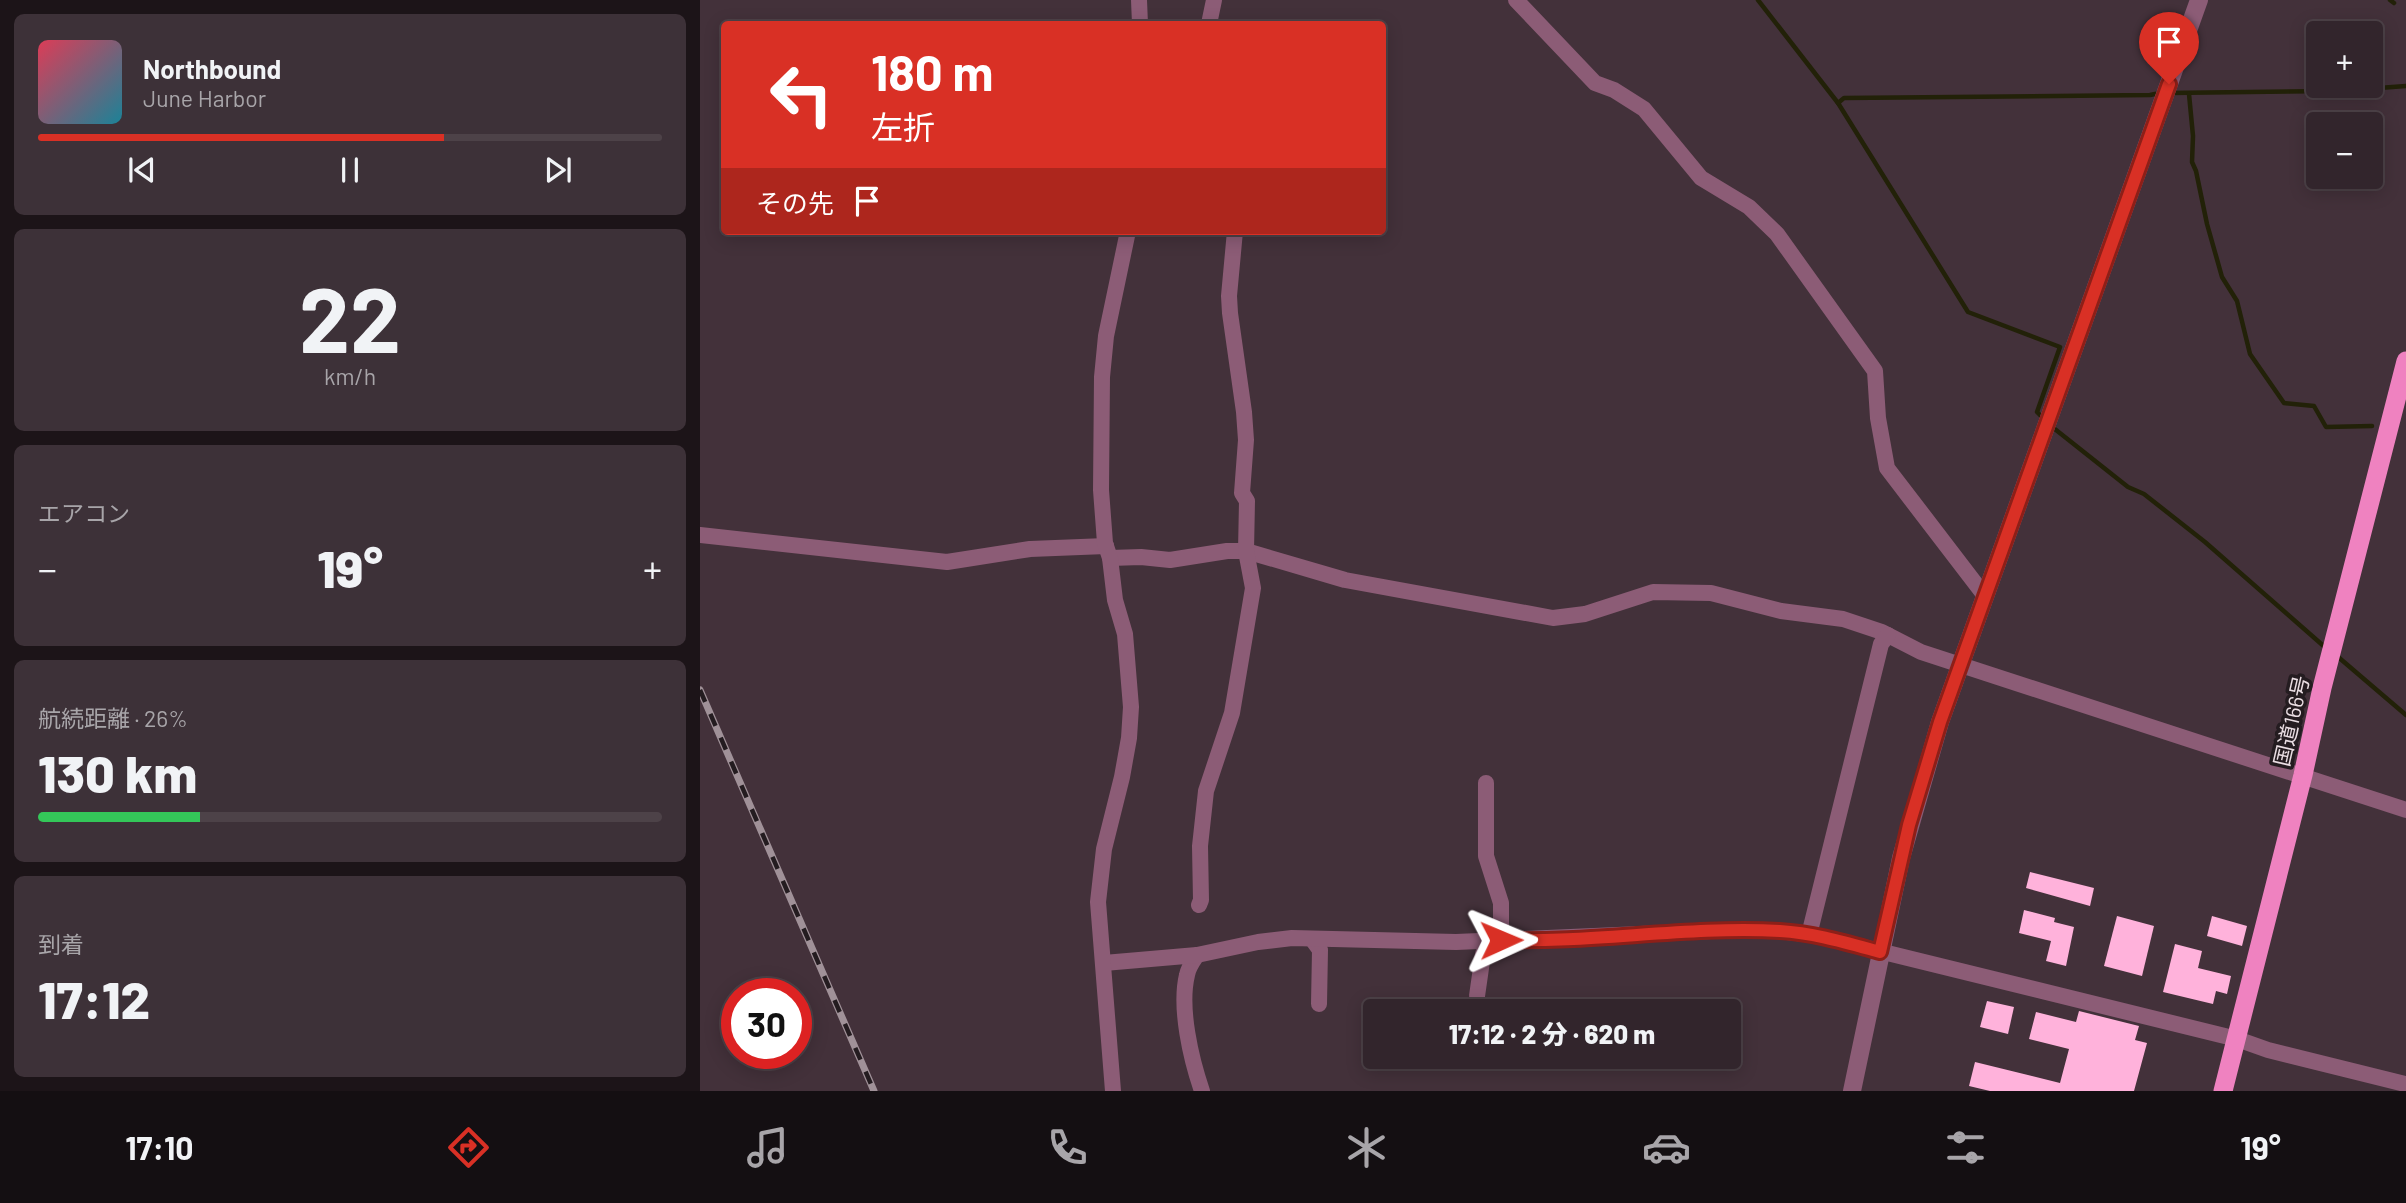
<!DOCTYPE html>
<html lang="ja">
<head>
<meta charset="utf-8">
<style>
	:root { --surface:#32252c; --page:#3d3138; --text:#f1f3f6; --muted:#a8a5a9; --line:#4d4248; --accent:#d93025 }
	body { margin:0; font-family:Barlow,"Noto Sans JP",sans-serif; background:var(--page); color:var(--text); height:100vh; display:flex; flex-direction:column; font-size:26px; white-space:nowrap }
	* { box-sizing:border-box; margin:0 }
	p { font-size:23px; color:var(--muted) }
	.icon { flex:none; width:38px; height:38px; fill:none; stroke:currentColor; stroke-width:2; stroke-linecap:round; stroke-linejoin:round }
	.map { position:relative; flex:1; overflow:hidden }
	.panel { display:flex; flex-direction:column; gap:14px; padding:14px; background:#1c1418; width:700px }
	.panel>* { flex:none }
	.top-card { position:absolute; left:21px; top:21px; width:665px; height:214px; border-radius:7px; box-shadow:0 4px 18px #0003,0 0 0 2px var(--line); background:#d93025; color:#fff; overflow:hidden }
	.buttons { position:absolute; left:1606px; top:21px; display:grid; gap:14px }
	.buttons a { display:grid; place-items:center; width:77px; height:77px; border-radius:7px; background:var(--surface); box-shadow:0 4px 18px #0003,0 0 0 2px var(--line); font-size:35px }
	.speed { position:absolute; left:21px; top:978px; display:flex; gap:14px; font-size:35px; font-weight:700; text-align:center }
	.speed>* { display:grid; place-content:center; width:91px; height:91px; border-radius:50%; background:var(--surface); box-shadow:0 4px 18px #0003,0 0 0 2px var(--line); line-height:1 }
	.speed .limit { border:10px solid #d22; background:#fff; color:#111 }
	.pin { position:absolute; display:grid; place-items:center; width:60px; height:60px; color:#fff; margin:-72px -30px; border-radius:50% 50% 50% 0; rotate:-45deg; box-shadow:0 0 7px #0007 }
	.pin .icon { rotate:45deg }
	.me { position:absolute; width:77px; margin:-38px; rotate:89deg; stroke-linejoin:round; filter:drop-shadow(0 0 5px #0008) }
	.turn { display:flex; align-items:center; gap:24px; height:147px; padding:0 35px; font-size:32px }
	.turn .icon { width:91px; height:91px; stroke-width:2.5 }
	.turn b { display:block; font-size:49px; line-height:60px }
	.then { display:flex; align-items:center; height:66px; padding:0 35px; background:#0003; gap:14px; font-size:26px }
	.big { font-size:52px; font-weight:800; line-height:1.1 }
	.panel .widget { flex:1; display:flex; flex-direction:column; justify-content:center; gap:10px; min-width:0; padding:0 24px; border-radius:10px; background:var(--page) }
	.panel .dial { align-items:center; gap:0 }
	.dial b { font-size:91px; line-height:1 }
	.song { display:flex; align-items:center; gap:21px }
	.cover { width:84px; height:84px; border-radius:10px; background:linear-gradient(135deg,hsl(350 70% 55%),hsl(190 70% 35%)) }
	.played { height:7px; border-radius:4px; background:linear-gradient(90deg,var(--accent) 65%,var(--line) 65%) }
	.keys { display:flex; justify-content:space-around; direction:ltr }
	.heat { display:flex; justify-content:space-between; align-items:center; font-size:38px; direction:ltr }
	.charge { height:10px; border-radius:5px; background:linear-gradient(90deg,#34c759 26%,var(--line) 0) }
	.trip { position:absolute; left:663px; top:999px; width:378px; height:70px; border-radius:7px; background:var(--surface); box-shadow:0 4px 18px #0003,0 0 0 2px var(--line); font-weight:800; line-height:70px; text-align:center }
	.tabs { display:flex; height:112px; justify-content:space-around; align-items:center; background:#140f12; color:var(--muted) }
	.tabs .icon { width:49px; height:49px }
	.tabs .current { color:var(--accent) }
	.tabs b { font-size:32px; color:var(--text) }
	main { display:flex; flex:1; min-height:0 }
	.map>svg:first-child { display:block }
</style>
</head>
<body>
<main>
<section class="panel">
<div class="widget">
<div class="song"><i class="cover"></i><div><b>Northbound</b><p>June Harbor</p></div></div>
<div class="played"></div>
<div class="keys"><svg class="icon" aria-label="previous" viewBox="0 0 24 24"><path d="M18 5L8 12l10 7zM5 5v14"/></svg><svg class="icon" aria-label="pause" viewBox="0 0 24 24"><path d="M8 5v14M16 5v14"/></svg><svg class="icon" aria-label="next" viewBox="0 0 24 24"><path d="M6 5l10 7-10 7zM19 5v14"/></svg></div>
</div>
<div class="widget dial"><b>22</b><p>km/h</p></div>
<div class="widget"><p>エアコン</p>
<div class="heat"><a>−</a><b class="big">19°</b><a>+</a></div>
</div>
<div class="widget"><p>航続距離 · 26%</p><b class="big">130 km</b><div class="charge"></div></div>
<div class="widget"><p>到着</p><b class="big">17:12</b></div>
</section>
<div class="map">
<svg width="1706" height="1091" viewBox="0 0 1706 1091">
	<rect width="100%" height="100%" fill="#43313a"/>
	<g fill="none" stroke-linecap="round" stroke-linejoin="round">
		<!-- stream -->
		<g stroke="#222108" stroke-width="4.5">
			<path d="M1058,0L1138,103L1268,312L1360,347L1337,412L1345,420"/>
			<path d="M1690,0L1694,3"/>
			<path d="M1469,93L1638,91L1706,86"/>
			<path d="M1489,94L1493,136L1492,162L1496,171L1507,224L1522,277L1537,301L1550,354L1584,403L1614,406L1626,427L1672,426"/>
			<path d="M1138,103L1144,98L1450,95L1460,93"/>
			<path d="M1351,426L1428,487L1444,494L1505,542L1627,649"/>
			<path d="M1637,656L1706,715"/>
		</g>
	</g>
	<!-- building -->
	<g fill="#ffb2db">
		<path d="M1330,872L1394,888L1390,906L1326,888Z"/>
		<path d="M1324,910L1355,918L1354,922L1374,927L1366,966L1346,961L1351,941L1319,933Z"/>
		<path d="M1417,916L1454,926L1442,976L1404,966Z"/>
		<path d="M1512,916L1547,926L1542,946L1507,936Z"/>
		<path d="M1475,944L1502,951L1498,968L1531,976L1527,994L1516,991L1513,1004L1463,992Z"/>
		<path d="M1287,1001L1314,1007L1308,1034L1280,1027Z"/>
		<path d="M1379,1011L1439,1026L1435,1040L1447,1043L1434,1091H1290L1269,1086L1275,1062L1360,1083L1369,1049L1329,1039L1336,1012L1376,1022Z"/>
	</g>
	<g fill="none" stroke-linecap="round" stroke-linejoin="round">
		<!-- minor -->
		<g stroke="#8c5c76" stroke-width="16">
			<path d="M439,0L440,24"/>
			<path d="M816,0L895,83L914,90L944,109L1001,178L1049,207L1077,234L1175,371L1178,418L1187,468L1285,596"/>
			<path d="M509,24L514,0"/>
			<path d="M0,535L247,562L330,549L406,546"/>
			<path d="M410,558L441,557L470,560L527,551H546L645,580L853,618L885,614L953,592L1011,593L1081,611L1143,619L1182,632L1221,652L1706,810"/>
			<path d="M786,783V856L801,903V940"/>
			<path d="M499,905L501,900L500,846L506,791L532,713L553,588L546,551L547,501L542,493L546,440L544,412L530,313L529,296L535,231"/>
			<path d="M1109,935L1181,644L1188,635"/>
			<path d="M612,939L620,950L619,1004"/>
			<path d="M497,955C493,961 488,968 487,975C479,1008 491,1059 502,1091"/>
			<path d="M404,963L497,955L558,942L592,938L756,942L1010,931H1078L1114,935L1537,1039L1568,1050L1705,1084"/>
			<path d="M777,996L783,954L788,940"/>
			<path d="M413,1091L398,902L404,849L422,777L429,738L431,707L425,634L415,600L410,558L405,543L401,490L402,377L406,336L428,231"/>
		</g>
		<!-- tertiary -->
		<path stroke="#8c5c76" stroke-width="18" d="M1152,1091L1201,858L1240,722L1499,0"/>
		<!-- trunk -->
		<path stroke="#ef82c0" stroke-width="19" d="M1523,1091L1603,775L1622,688L1706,361"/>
		<!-- rail casing -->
		<g stroke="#a09198" stroke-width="7">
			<path id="rail" d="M0,690L174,1091"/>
		</g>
		<!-- rail -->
		<use href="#rail" stroke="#241c20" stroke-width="4.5" stroke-dasharray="13" stroke-linecap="butt"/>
	</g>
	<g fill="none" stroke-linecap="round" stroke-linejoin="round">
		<!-- route casing -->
		<g stroke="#8d1f18" stroke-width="18">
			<path id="route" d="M801,940C894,943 987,926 1080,931C1114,933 1147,943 1180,952L1209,825L1240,722L1469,84"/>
		</g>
		<!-- route -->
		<use href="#route" stroke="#d93025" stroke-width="12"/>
	</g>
	<g text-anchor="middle" stroke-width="7" stroke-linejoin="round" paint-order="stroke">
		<!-- street labels -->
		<g font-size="21" fill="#eadee3" stroke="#241c20">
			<text transform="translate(1592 721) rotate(-77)" y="7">国道166号</text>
		</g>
	</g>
</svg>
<div class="buttons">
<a>+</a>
<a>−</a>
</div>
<div class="speed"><div class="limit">30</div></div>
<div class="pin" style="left:1469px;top:84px;background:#d93025"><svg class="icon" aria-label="arrive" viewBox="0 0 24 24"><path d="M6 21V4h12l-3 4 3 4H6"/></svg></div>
<svg class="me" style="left:801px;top:940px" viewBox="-20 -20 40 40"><path d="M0-17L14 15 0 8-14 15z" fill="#d93025" stroke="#fff" stroke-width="4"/></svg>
<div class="trip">17:12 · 2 分 · 620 m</div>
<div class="top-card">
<div class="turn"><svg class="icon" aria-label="left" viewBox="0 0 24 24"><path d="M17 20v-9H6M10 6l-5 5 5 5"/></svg><div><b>180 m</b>左折</div></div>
<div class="then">その先<svg class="icon" aria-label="arrive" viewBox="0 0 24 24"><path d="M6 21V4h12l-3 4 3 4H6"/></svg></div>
</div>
</div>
</main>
<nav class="tabs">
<b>17:10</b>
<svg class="icon current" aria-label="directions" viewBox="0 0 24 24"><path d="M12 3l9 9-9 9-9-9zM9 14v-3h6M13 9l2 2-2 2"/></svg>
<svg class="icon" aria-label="music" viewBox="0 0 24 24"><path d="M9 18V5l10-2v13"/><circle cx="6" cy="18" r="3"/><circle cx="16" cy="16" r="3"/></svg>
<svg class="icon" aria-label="phone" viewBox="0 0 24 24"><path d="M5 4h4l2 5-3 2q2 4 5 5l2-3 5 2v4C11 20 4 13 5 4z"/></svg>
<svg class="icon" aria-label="climate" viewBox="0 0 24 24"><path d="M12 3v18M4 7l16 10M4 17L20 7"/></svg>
<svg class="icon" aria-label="car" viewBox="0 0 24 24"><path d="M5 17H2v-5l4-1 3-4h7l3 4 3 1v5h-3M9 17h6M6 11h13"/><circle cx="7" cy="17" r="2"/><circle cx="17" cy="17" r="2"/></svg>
<svg class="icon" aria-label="filters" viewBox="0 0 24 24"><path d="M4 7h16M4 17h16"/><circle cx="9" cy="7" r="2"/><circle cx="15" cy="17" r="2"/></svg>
<b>19°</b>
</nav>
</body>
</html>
